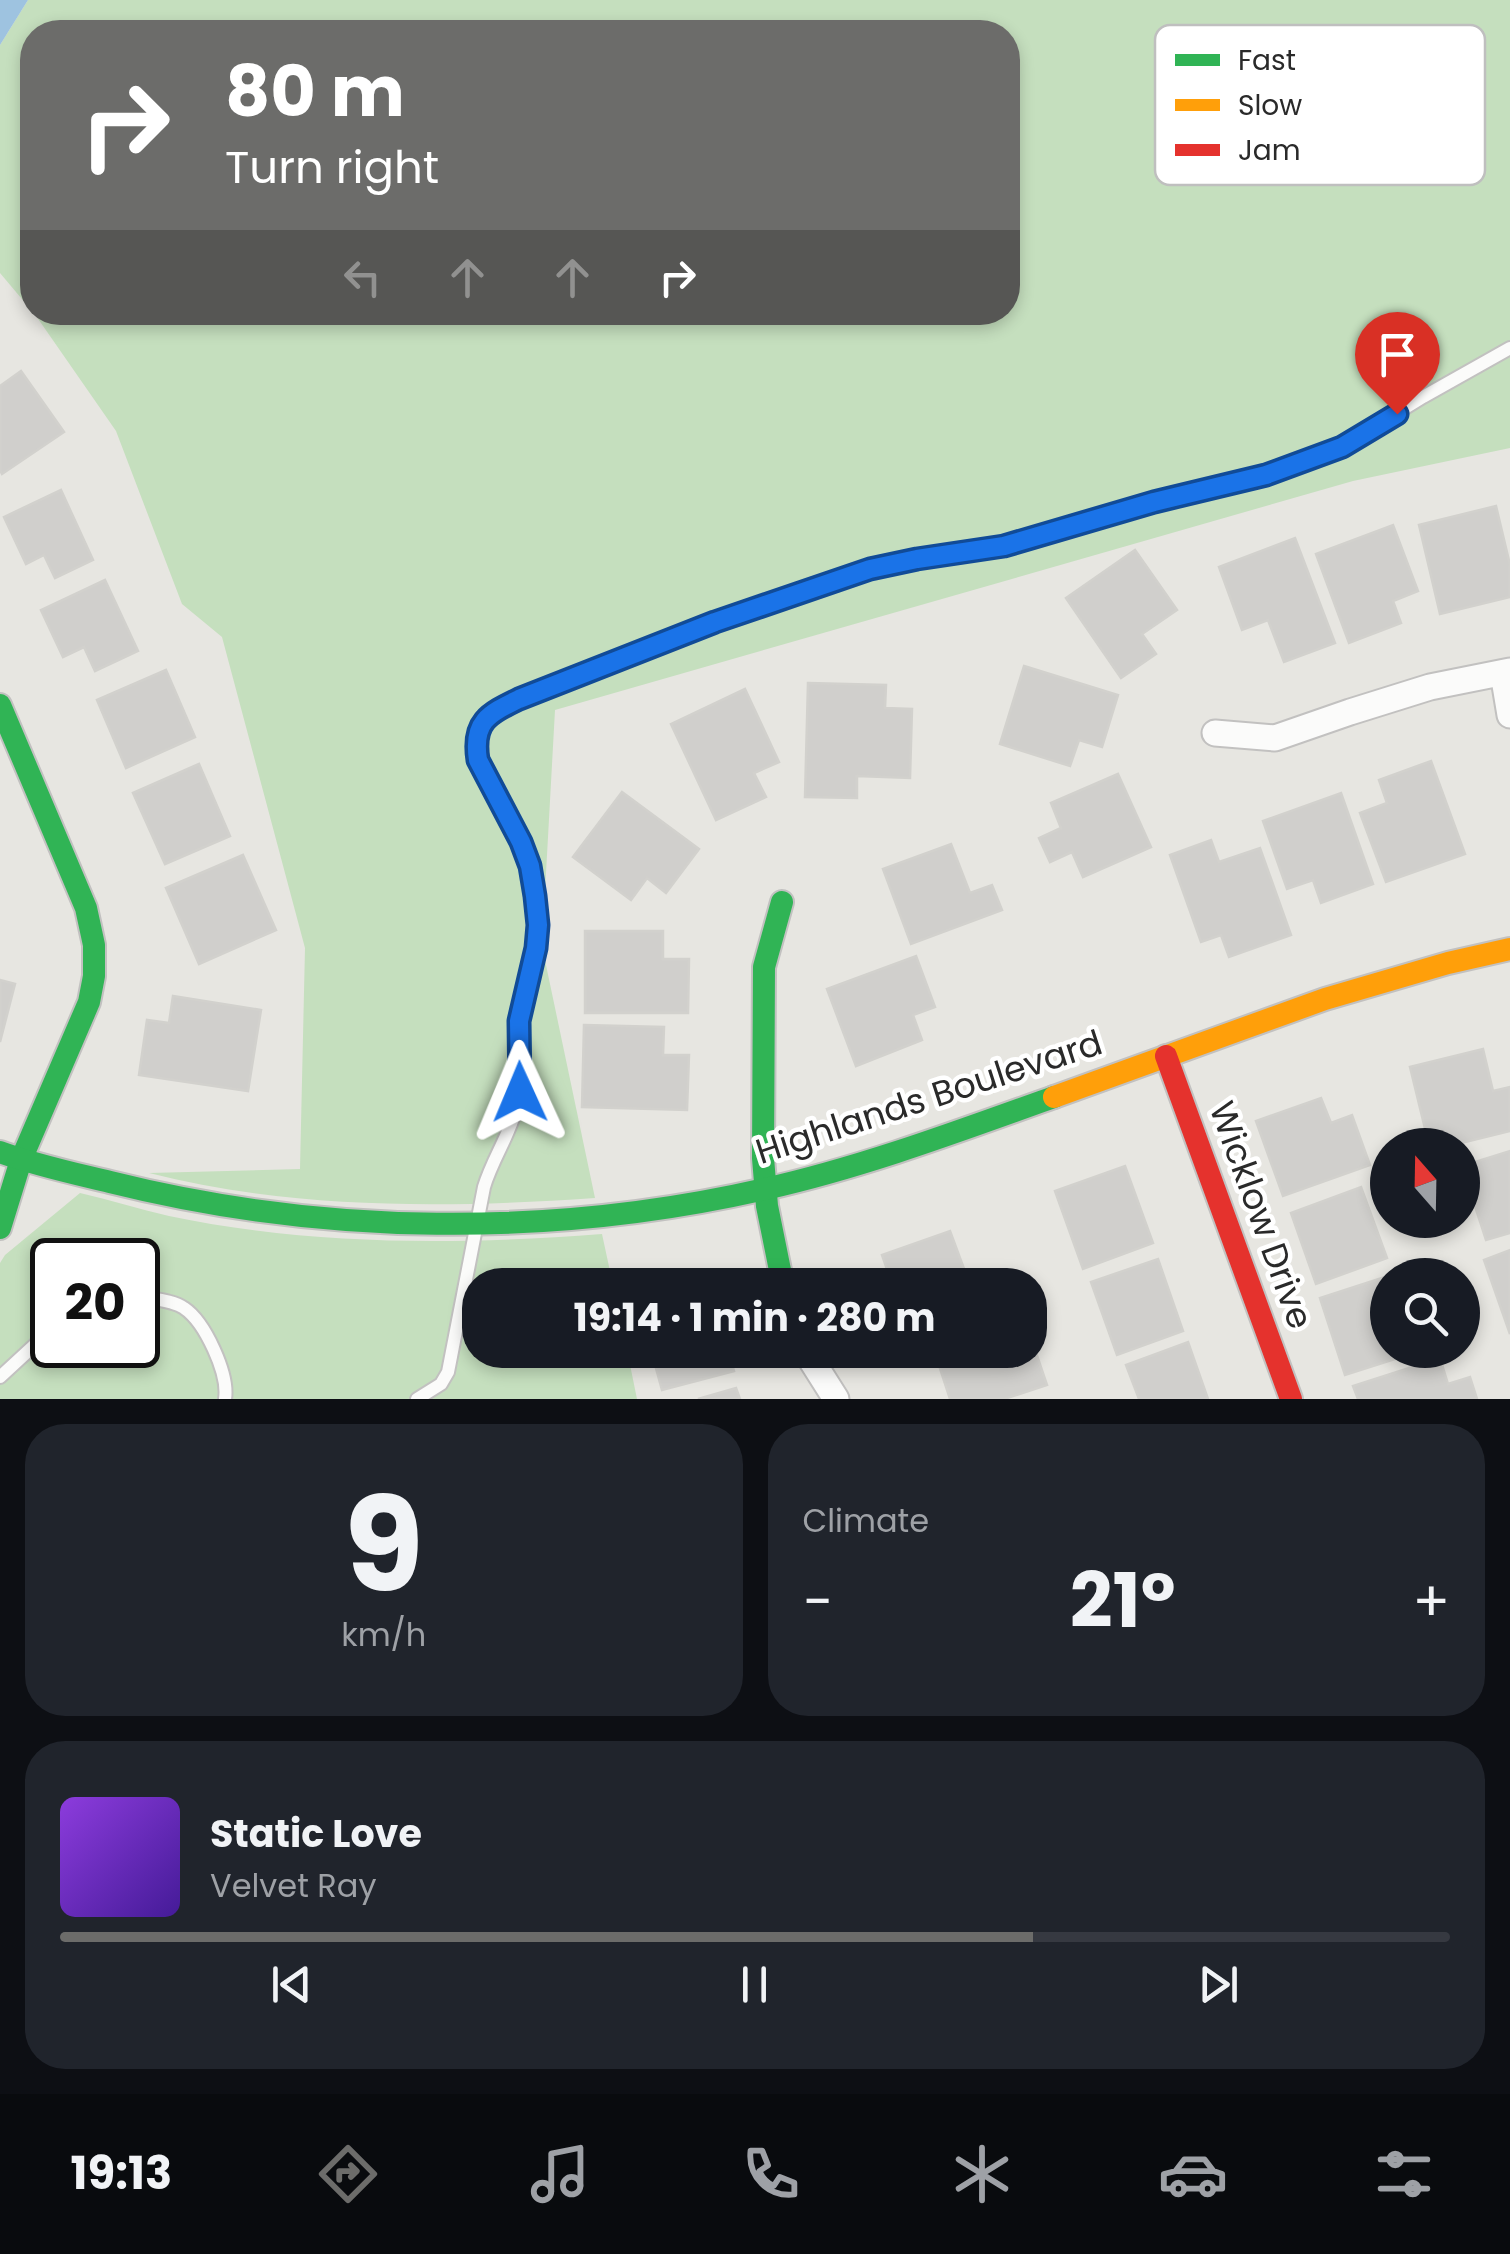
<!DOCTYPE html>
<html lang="en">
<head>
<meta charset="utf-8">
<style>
	:root { --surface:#171b24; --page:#20242c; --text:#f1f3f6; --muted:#9ea1a6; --line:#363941; --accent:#6c6c6a }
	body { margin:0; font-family:Poppins,sans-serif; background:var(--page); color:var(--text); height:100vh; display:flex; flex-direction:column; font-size:38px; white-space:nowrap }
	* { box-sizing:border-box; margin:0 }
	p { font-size:32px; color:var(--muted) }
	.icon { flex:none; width:55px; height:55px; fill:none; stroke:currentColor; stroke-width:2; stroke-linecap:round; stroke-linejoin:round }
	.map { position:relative; height:1399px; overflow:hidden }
	.sheet { display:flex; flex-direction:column; gap:25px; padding:25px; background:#0d0f14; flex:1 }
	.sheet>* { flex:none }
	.hud { position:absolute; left:20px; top:20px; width:1000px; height:305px; border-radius:40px; box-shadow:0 5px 15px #0003; background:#6c6c6a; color:#fff; overflow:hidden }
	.needle { width:65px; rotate:340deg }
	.fabs { position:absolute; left:1370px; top:1128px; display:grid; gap:20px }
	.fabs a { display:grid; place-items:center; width:110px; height:110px; border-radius:50%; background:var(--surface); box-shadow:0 5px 15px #0003; font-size:50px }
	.speed { position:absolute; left:30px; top:1238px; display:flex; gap:20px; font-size:50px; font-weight:700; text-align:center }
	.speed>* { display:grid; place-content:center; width:130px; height:130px; border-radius:50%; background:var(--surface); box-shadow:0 5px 15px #0003; line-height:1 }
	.speed .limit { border:5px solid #111; border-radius:15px; background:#fff; color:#111 }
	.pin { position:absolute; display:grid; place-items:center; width:85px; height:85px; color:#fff; margin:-102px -42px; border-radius:50% 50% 50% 0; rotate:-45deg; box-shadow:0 0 10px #0007 }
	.pin .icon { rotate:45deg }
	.me { position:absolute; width:110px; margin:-55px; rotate:359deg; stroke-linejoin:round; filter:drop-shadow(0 0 8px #0008) }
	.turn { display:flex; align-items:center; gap:35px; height:210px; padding:0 40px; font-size:45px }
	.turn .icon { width:130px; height:130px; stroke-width:2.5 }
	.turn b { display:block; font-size:70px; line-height:85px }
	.lanes { display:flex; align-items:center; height:95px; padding:0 40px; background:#0003; justify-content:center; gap:50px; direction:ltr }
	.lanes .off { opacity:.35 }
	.big { font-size:75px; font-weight:700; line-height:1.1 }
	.sheet .tile { flex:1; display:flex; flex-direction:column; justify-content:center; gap:15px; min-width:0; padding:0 35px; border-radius:40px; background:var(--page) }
	.sheet .dial { align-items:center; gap:0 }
	.dial b { font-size:130px; line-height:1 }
	.song { display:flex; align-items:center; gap:30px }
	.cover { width:120px; height:120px; border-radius:15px; background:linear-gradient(135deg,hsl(270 70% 55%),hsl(260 70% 35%)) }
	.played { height:10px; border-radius:5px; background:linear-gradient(90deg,var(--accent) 70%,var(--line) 70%) }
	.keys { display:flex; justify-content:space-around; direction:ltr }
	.heat { display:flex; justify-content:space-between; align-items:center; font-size:55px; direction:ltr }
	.sheet .tiles { flex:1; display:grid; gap:25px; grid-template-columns:1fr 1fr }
	.tile:last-child { grid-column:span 2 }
	.trip { position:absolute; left:462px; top:1268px; width:585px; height:100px; border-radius:40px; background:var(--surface); box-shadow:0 5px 15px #0003; font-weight:700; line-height:100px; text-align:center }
	.tab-bar { display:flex; height:160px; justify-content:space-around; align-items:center; background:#090b0e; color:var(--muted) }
	.tab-bar .icon { width:70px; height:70px }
	.tab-bar .current { color:var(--accent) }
	.tab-bar b { font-size:45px; color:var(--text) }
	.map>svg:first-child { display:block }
</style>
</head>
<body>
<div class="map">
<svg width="1510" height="1399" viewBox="0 0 1510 1399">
	<rect width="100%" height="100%" fill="#e7e6e1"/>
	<!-- green -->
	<g fill="#c5dfbe" fill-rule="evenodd">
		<path d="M28,0H1510V448L1353,481L555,710L542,946L595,1198C449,1208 292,1210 149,1173L300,1169L305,948L222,637L182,604L116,431L34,313L1008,312V32H32V311L0,273V45Z"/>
		<path d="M80,1193C110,1200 139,1209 169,1216C312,1246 458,1245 602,1234L613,1285H480V1350H627L637,1399H0V1263L5,1255ZM52,1260H138V1345H52Z"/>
	</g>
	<!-- water -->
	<path fill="#9ec3e0" d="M0,0H28L0,45Z"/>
	<!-- building -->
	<g fill="#d0cfcc" stroke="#d2d1cd" stroke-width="2.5">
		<path d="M21,371L64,432L2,474L0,470V386Z"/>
		<path d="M61,490L93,560L55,578L44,555L26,564L4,517Z"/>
		<path d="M1496,506L1510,565V597L1440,614L1419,525Z"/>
		<path d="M1393,525L1418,591L1393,601L1401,623L1349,643L1316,554Z"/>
		<path d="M1295,538L1335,643L1284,662L1268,620L1242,630L1219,567Z"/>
		<path d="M1135,550L1177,610L1142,634L1156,654L1121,678L1066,598Z"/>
		<path d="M105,580L138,651L95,671L84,647L63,657L41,610Z"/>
		<path d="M1024,666L1118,695L1102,747L1079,740L1070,766L1000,744Z"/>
		<path d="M166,670L195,737L126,768L97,700Z"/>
		<path d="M808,683L886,685L885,708L912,709L910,778L857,776V798L805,797Z"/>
		<path d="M745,689L779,762L754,773L766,797L716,820L671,724Z"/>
		<path d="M1431,761L1465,854L1386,882L1360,813L1387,803L1379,780Z"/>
		<path d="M199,764L230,836L165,864L133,793Z"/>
		<path d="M1118,774L1151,847L1083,877L1072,852L1050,862L1039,838L1061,828L1051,803Z"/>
		<path d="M622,792L699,849L666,893L647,878L631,900L573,857Z"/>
		<path d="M1341,793L1373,884L1321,903L1313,880L1287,889L1263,821Z"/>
		<path d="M1211,840L1219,862L1260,848L1291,935L1229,957L1221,935L1201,942L1170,855Z"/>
		<path d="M951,844L970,893L992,885L1002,910L911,944L883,869Z"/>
		<path d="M243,855L276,930L199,964L166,888Z"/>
		<path d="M585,931H663V959H689L688,1013H585Z"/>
		<path d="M916,956L935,1007L913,1015L922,1040L856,1066L827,989Z"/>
		<path d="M0,980L15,984L0,1042Z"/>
		<path d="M173,996L261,1010L248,1091L139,1075L147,1020L169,1023Z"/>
		<path d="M584,1025L664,1027L663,1055H689L687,1110L582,1107Z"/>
		<path d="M1483,1049L1493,1091L1510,1087V1131L1453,1145H1429L1410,1067Z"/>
		<path d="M1321,1098L1331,1123L1352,1115L1370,1165L1283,1196L1256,1121Z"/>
		<path d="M1510,1151V1233L1486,1240L1462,1166Z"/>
		<path d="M1125,1166L1153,1243L1083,1269L1055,1191Z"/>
		<path d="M1361,1187L1387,1258L1316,1284L1291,1213Z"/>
		<path d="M950,1231L970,1285H880L891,1281L882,1255Z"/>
		<path d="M1510,1250V1334L1484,1260Z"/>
		<path d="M1158,1259L1183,1331L1117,1355L1091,1282Z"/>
		<path d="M1388,1276V1350H1423L1345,1375L1320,1298Z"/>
		<path d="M1030,1335L1047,1385L1004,1399H950L934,1350H1030Z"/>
		<path d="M1188,1342L1208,1399H1139L1126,1365Z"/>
		<path d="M651,1350H728L734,1371L662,1390Z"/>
		<path d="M1440,1358L1448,1384L1470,1377L1477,1399H1358L1353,1386Z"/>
		<path d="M736,1388L740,1399H698Z"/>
	</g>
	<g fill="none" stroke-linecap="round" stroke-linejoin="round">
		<!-- lane casing -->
		<g stroke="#c2c1c0" stroke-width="16">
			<g id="lane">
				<path d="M138,1296C151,1299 173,1300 184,1308C205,1322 229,1374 225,1399"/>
				<path d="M0,1377L52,1329"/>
				<path d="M417,1399L441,1384L448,1372L484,1187C492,1160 509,1136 516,1109C524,1082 517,1052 519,1024C521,998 532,974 536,948C540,921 537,890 529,864C518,827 493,795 477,760C472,722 488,713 519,699L715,622L870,569L917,559L1004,545L1154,503L1267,475L1312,459L1342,447L1423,397L1510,348"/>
			</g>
		</g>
		<!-- street casing -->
		<g stroke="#c2c1c0" stroke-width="29">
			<g id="street">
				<path d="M1503,673L1510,715"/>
				<path d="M1215,733L1275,738L1350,712L1430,687L1510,671"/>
				<path d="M805,1350L836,1399"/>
			</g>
		</g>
		<!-- fast casing -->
		<g stroke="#c2c1c0" stroke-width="26">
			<g id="fast">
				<path d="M0,705L86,908L94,945V976L89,1002L21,1160L0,1228"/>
				<path d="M782,902L764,967L763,1158L767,1206L783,1285"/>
				<path d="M0,1152C35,1165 73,1173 110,1182C322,1235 551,1238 765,1189C863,1167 959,1131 1054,1097"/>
			</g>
		</g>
		<!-- slow casing -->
		<g stroke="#c2c1c0" stroke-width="26">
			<path id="slow" d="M1054,1097L1325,999L1448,963L1510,949"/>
		</g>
		<!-- jam casing -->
		<g stroke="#c2c1c0" stroke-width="26">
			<path id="jam" d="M1166,1056L1291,1399"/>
		</g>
		<!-- lane -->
		<use href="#lane" stroke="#fbfbfa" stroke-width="12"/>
		<!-- street -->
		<use href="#street" stroke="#fbfbfa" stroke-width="25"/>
		<!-- fast -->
		<use href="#fast" stroke="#30b455" stroke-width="22"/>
		<!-- slow -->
		<use href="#slow" stroke="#ff9f0a" stroke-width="22"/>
		<!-- jam -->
		<use href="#jam" stroke="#e5322d" stroke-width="22"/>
	</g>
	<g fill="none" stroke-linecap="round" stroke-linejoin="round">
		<!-- route casing -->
		<g stroke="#114b97" stroke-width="25">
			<path id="route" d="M520,1092L519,1021L536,948L538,925L535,896L530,866L521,842L478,760C472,722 488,714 519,699L715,622L870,569L917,559L1004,546L1154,502L1266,475L1342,447L1397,414"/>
		</g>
		<!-- route -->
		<use href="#route" stroke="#1a73e8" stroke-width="18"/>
	</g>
	<g text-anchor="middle" stroke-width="9" stroke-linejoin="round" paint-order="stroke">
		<!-- street labels -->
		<g font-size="35" fill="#2a2a2a" stroke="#fff">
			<text transform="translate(929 1097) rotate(-18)" y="12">Highlands Boulevard</text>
			<text transform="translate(1261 1215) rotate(70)" y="12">Wicklow Drive</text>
		</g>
	</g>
	<!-- legend -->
	<rect x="1155" y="25" width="330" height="160" rx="15" fill="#fff" stroke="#bfbfbf" stroke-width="2.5"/>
	<rect x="1175" y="54" width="45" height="12" fill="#30b455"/>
	<rect x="1175" y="99" width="45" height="12" fill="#ff9f0a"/>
	<rect x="1175" y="144" width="45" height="12" fill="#e5322d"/>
	<g font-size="28" fill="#2a2a2a">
		<text x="1238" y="70">Fast</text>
		<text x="1238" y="115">Slow</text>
		<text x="1238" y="160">Jam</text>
	</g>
</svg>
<div class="fabs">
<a><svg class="needle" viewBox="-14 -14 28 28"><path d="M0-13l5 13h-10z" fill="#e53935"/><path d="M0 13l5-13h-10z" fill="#9ea1a6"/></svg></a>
<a><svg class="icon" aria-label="search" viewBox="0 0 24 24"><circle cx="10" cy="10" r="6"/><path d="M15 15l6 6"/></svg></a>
</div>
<div class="speed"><div class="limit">20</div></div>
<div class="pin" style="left:1397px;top:414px;background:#d93025"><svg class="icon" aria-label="arrive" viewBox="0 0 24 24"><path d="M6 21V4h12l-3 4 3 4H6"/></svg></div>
<svg class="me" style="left:520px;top:1092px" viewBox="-20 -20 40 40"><path d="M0-17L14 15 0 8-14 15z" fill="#1a73e8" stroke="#fff" stroke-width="4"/></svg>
<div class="trip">19:14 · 1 min · 280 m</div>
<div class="hud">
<div class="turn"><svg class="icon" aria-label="right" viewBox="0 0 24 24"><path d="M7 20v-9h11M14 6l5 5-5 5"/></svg><div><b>80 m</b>Turn right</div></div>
<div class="lanes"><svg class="icon off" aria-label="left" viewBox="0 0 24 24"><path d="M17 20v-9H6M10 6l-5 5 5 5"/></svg><svg class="icon off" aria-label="ahead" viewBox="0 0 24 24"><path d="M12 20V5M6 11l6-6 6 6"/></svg><svg class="icon off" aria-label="ahead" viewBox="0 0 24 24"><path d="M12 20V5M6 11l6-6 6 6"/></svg><svg class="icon" aria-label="right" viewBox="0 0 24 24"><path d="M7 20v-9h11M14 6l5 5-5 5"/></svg></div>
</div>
</div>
<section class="sheet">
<div class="tiles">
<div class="tile dial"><b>9</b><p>km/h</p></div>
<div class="tile"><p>Climate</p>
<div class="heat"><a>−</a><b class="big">21°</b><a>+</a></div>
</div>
<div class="tile">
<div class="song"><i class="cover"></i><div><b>Static Love</b><p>Velvet Ray</p></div></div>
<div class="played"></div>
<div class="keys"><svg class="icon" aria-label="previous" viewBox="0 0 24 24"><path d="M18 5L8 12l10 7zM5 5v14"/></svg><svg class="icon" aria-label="pause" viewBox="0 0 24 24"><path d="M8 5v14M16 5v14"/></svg><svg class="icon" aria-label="next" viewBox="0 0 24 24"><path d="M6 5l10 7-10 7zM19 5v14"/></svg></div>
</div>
</div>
</section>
<nav class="tab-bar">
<b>19:13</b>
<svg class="icon current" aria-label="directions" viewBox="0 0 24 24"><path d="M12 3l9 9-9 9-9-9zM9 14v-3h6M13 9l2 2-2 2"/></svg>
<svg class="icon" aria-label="music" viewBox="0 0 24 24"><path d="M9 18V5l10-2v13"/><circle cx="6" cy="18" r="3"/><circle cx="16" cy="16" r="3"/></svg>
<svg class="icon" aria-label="phone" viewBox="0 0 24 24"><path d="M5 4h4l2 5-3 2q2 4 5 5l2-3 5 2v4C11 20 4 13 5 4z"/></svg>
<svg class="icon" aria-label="climate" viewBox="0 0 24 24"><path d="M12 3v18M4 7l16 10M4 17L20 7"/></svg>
<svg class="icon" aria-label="car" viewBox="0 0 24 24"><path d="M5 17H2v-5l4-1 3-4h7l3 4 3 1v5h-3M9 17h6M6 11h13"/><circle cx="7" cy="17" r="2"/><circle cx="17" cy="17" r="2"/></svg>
<svg class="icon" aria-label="filters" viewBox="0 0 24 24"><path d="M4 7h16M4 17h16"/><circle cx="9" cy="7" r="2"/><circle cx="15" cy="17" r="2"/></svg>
</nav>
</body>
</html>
